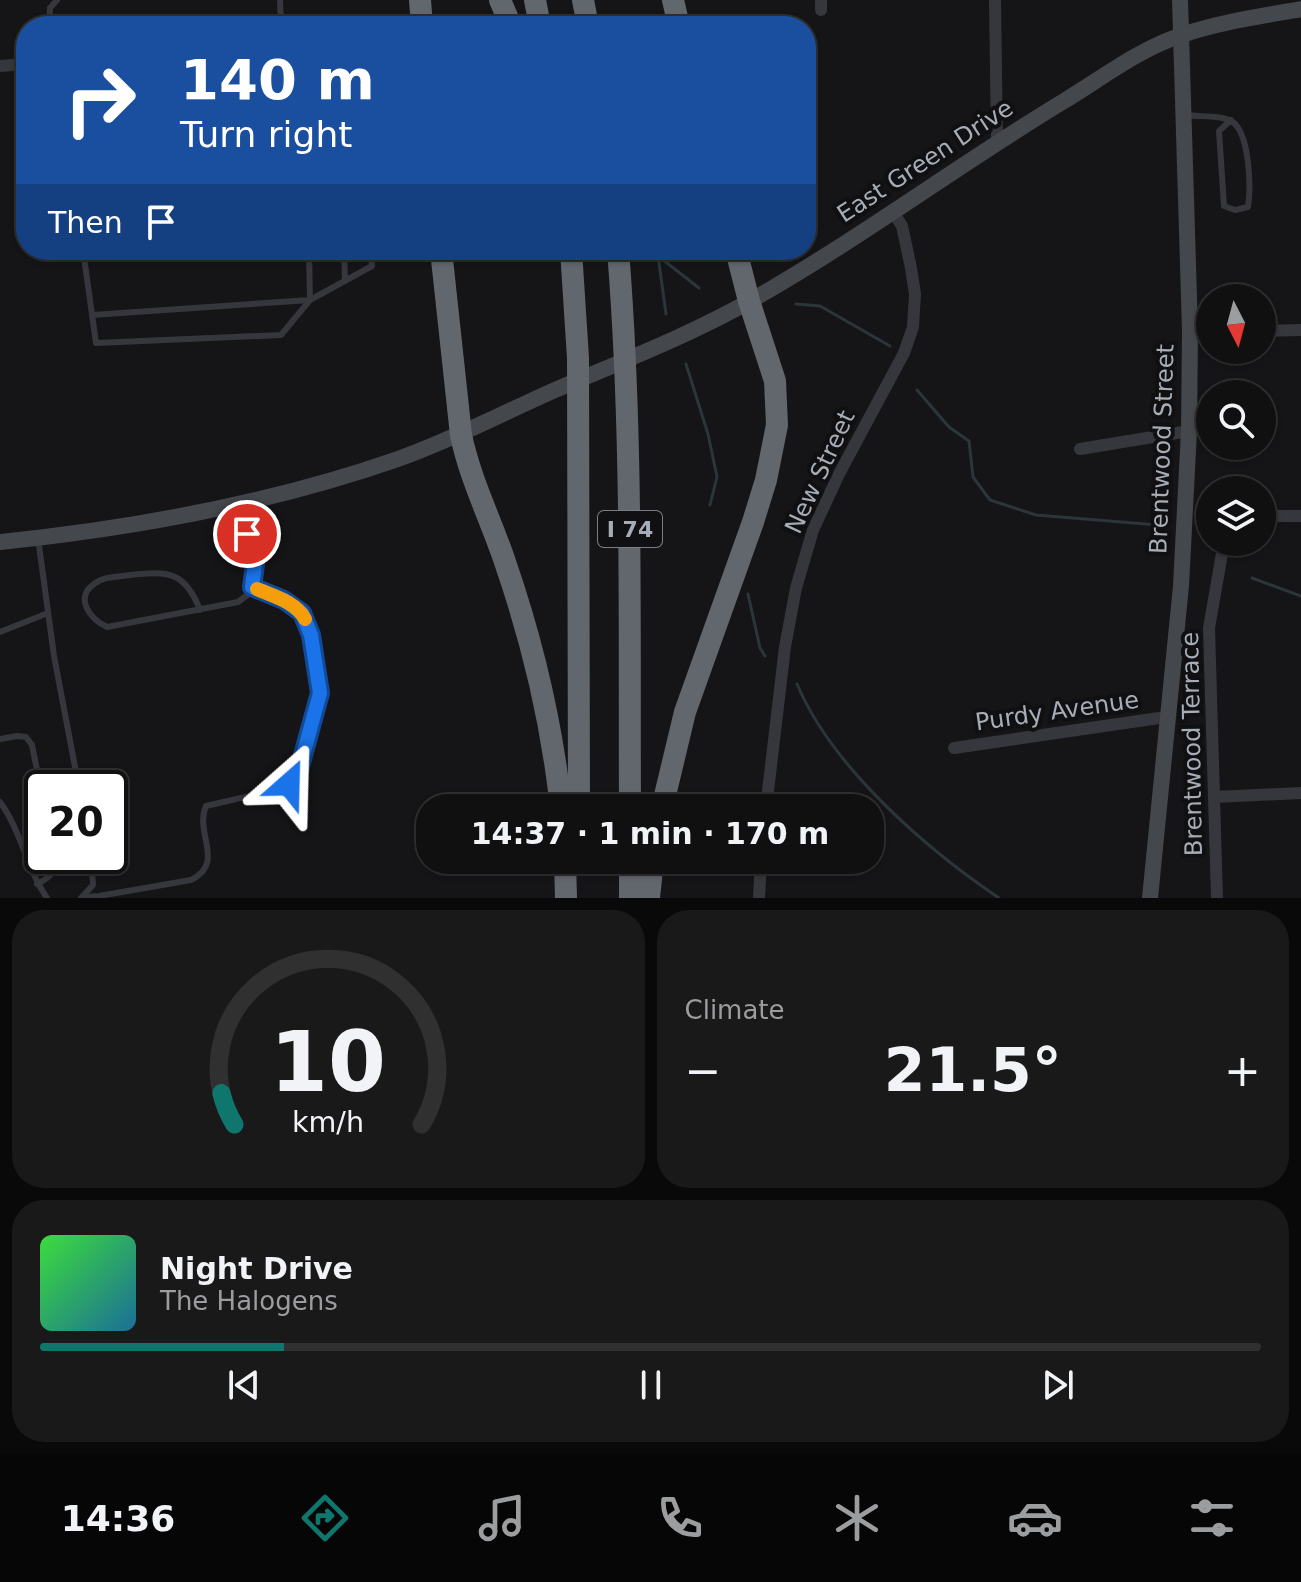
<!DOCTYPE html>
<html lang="en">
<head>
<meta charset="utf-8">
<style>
	:root { --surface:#101011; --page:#19191a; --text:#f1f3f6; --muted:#9c9d9f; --line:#303031; --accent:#0f766e }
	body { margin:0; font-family:"DejaVu Sans",sans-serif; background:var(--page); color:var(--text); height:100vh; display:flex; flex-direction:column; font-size:30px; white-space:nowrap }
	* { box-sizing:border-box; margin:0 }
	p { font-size:26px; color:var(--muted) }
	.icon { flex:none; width:44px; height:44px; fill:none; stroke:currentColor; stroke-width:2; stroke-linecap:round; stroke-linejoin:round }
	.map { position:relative; height:898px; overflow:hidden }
	.sheet { display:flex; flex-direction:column; gap:12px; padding:12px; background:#090909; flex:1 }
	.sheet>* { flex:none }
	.top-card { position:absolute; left:16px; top:16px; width:800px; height:244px; border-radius:32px; box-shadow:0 2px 6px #0004,0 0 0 2px var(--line); background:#1a4fa0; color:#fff; overflow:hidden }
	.needle { width:52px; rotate:174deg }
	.buttons { position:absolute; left:1196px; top:284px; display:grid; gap:16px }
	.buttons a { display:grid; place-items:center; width:80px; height:80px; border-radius:50%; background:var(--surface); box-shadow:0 2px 6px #0004,0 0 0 2px var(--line); font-size:40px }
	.speed { position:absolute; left:24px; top:770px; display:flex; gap:16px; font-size:40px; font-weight:700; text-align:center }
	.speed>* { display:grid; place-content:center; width:104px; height:104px; border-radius:50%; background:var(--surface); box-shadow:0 2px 6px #0004,0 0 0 2px var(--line); line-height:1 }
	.speed .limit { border:4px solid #111; border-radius:12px; background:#fff; color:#111 }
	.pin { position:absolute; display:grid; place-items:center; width:68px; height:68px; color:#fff; margin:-34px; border:4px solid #fff; border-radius:50%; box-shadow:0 2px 8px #0007 }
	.me { position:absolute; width:88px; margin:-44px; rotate:25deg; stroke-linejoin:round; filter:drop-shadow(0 0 6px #0008) }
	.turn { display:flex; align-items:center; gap:28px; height:168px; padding:0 32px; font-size:36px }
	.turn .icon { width:104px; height:104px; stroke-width:2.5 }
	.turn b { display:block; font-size:56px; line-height:68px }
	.then { display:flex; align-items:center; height:76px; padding:0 32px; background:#0003; gap:16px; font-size:30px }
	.big { font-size:60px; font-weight:700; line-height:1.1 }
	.sheet .card { flex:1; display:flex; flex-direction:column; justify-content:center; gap:12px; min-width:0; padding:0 28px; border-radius:32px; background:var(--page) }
	.sheet .dial { align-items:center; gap:0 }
	.dial svg { height:208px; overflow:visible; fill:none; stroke:var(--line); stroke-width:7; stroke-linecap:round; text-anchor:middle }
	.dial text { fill:var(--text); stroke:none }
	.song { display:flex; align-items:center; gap:24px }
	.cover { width:96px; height:96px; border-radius:12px; background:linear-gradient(135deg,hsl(120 70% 55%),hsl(200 70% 35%)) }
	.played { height:8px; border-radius:4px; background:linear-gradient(90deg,var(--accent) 20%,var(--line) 20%) }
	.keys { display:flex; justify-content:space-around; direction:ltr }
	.heat { display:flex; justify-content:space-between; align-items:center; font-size:44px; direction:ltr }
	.sheet .tiles { flex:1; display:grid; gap:12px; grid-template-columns:1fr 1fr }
	.card:last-child { grid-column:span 2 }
	.trip { position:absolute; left:416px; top:794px; width:468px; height:80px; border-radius:32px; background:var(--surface); box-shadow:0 2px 6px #0004,0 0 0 2px var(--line); font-weight:700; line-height:80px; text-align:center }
	.menu { display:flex; height:128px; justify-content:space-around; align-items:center; background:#060607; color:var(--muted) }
	.menu .icon { width:56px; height:56px }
	.menu .selected { color:var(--accent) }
	.menu b { font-size:36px; color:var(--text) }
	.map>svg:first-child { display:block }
</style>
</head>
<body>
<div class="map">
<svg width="1301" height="898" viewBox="0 0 1301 898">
	<rect width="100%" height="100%" fill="#151517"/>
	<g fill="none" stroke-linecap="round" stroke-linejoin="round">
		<!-- stream -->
		<g stroke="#2b353a" stroke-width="3">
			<path d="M658,256L666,314"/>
			<path d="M658,256L699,288"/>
			<path d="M796,304L820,306L890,346"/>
			<path d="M686,364L708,434L717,477L710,505"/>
			<path d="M917,390L949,427L969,441L973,477L990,500L1036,515L1158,525"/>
			<path d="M1252,578L1301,596"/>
			<path d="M748,594L760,648L765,656"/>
			<path d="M797,684C832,767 925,848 999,898"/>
		</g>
		<!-- lane -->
		<g stroke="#36373c" stroke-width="6">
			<path d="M280,0L281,26"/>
			<path d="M49,26L50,8L57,0"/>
			<path d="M1186,115C1199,117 1221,115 1231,121C1250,131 1251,188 1248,207L1235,210L1224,206L1219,131L1231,120"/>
			<path d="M83,250L96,343L281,335L310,300L372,266L371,250"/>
			<path d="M344,250L345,281"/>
			<path d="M92,315L310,300L309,250"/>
			<path d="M38,538L54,656L79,788"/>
			<path d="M200,610C185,571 168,571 130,575C118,577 104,576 94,584C74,598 90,619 107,627L238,602L250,593L255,581V564L239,504"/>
			<path d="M0,632L48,613"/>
			<path d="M0,739L17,736L26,737L32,745L42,795"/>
			<path d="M0,802C22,832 26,868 47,898"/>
			<path d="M37,884C51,877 57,872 54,856"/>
			<path d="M84,897L99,896L191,880C226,863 194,833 206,806L280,789L289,784L299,770L320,693L311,635L302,613L284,600L252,587"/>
			<path d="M81,898L93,885L91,856"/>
		</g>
		<!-- street -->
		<g stroke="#36373c" stroke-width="12">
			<path d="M821,0V10"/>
			<path d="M995,0L997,142"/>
			<path d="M0,66L26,64"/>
			<path d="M1190,331H1210"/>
			<path d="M1262,331L1301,330"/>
			<path d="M1080,449L1189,431"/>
			<path d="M1262,516H1301"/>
			<path d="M954,748L1166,717"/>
			<path d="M1215,797L1301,793"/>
			<path d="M766,808L785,647L796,588L813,530L839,474L904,353L913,327L915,294L911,268L902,226L893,212"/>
			<path d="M759,898L761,860"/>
			<path d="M1217,898L1209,628L1224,542"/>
		</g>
		<!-- secondary -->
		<g stroke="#44474c" stroke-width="16">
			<path d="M0,542C136,528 269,504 398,459C452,440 503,413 555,390C620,362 688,336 750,301C858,240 958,165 1064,101C1102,78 1139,49 1182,35C1220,22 1262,16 1301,9"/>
			<path d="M1150,898L1181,586L1189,431L1190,331L1180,0"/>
		</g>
		<!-- highway -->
		<g stroke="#62666d" stroke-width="22">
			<path d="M420,0L422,26"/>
			<path d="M500,0L511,26"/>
			<path d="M535,0L540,26"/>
			<path d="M583,0L588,26"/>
			<path d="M673,0L679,26"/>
			<path d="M441,250L461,435C470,479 491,520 505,562C533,643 552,724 561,808"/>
			<path d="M571,250L578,358L579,808"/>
			<path d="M618,250C633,436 629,622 630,808"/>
			<path d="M662,808L685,712L753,522L766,480L777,425L775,381L749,301L736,250"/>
			<path d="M565,860L566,898"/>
			<path d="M630,860V898"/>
			<path d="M649,898L653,860"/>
		</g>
	</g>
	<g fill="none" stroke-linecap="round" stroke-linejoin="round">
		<!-- route casing -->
		<g stroke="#114b97" stroke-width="20">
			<path id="route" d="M247,534L255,564L252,587L284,600L302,613L311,635L320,693L299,770L289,784"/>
		</g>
		<!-- route -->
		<use href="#route" stroke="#1a73e8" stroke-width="14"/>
		<!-- slow -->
		<path stroke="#f59e0b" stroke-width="14" d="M257,589C273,596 296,602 305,619"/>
	</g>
	<g text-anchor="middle" stroke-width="8" stroke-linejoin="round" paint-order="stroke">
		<!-- shield labels -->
		<rect fill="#101012" stroke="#7a7e86" stroke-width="2" x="598" y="511" width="64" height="36" rx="6"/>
		<g font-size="22" font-weight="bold" fill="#a7adb7">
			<text x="630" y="537">I 74</text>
		</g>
		<!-- street labels -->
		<g font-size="24" fill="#a7adb7" stroke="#101012">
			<text transform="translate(925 161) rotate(-33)" y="8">East Green Drive</text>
			<text transform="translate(1162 449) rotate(-88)" y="8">Brentwood Street</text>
			<text transform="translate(820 472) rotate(-65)" y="8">New Street</text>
			<text transform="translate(1057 711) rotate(-8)" y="8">Purdy Avenue</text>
			<text transform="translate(1192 744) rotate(-91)" y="8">Brentwood Terrace</text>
		</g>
	</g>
</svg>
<div class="buttons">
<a><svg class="needle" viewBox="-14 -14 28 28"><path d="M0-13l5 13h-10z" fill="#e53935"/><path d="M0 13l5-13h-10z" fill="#9c9d9f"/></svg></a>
<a><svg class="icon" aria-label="search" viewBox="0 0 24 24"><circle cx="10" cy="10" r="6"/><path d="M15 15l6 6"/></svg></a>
<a><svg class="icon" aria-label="layers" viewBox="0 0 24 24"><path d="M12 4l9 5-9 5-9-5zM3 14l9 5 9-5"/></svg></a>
</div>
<div class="speed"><div class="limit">20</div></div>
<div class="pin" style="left:247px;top:534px;background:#d93025"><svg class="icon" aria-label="arrive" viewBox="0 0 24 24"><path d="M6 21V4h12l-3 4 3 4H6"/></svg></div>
<svg class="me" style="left:289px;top:784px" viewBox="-20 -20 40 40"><path d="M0-17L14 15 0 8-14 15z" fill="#1a73e8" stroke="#fff" stroke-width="4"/></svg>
<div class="trip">14:37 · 1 min · 170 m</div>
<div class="top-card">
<div class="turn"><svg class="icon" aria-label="right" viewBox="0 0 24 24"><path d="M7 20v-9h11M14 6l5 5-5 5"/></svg><div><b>140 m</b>Turn right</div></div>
<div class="then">Then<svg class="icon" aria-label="arrive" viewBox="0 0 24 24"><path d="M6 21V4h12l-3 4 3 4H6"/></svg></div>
</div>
</div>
<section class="sheet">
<div class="tiles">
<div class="card dial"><svg viewBox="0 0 100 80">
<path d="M14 69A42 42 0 1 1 86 69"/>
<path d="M14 69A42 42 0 0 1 9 57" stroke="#0f766e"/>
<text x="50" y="56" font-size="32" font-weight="700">10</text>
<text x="50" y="72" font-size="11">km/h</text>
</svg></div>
<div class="card"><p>Climate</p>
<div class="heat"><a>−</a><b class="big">21.5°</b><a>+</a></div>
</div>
<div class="card">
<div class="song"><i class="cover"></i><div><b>Night Drive</b><p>The Halogens</p></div></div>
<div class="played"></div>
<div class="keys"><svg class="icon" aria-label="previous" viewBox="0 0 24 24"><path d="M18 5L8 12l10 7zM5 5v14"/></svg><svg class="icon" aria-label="pause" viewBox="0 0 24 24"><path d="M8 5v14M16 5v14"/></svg><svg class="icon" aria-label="next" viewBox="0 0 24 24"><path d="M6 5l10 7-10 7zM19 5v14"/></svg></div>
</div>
</div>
</section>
<nav class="menu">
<b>14:36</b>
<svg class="icon selected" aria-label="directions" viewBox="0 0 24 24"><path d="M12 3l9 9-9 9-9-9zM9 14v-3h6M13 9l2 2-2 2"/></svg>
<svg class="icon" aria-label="music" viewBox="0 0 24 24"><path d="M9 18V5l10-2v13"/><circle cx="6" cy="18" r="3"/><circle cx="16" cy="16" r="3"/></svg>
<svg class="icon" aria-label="phone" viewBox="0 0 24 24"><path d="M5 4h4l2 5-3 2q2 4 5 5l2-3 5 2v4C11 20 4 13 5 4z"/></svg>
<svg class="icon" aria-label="climate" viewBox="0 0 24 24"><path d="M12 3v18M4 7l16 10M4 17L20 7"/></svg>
<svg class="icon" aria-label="car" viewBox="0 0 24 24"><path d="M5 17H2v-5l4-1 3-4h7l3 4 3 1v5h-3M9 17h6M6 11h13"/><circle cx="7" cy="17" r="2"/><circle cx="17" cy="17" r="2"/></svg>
<svg class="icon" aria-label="filters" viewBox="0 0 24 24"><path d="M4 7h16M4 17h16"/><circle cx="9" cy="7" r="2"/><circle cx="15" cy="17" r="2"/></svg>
</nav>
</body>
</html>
